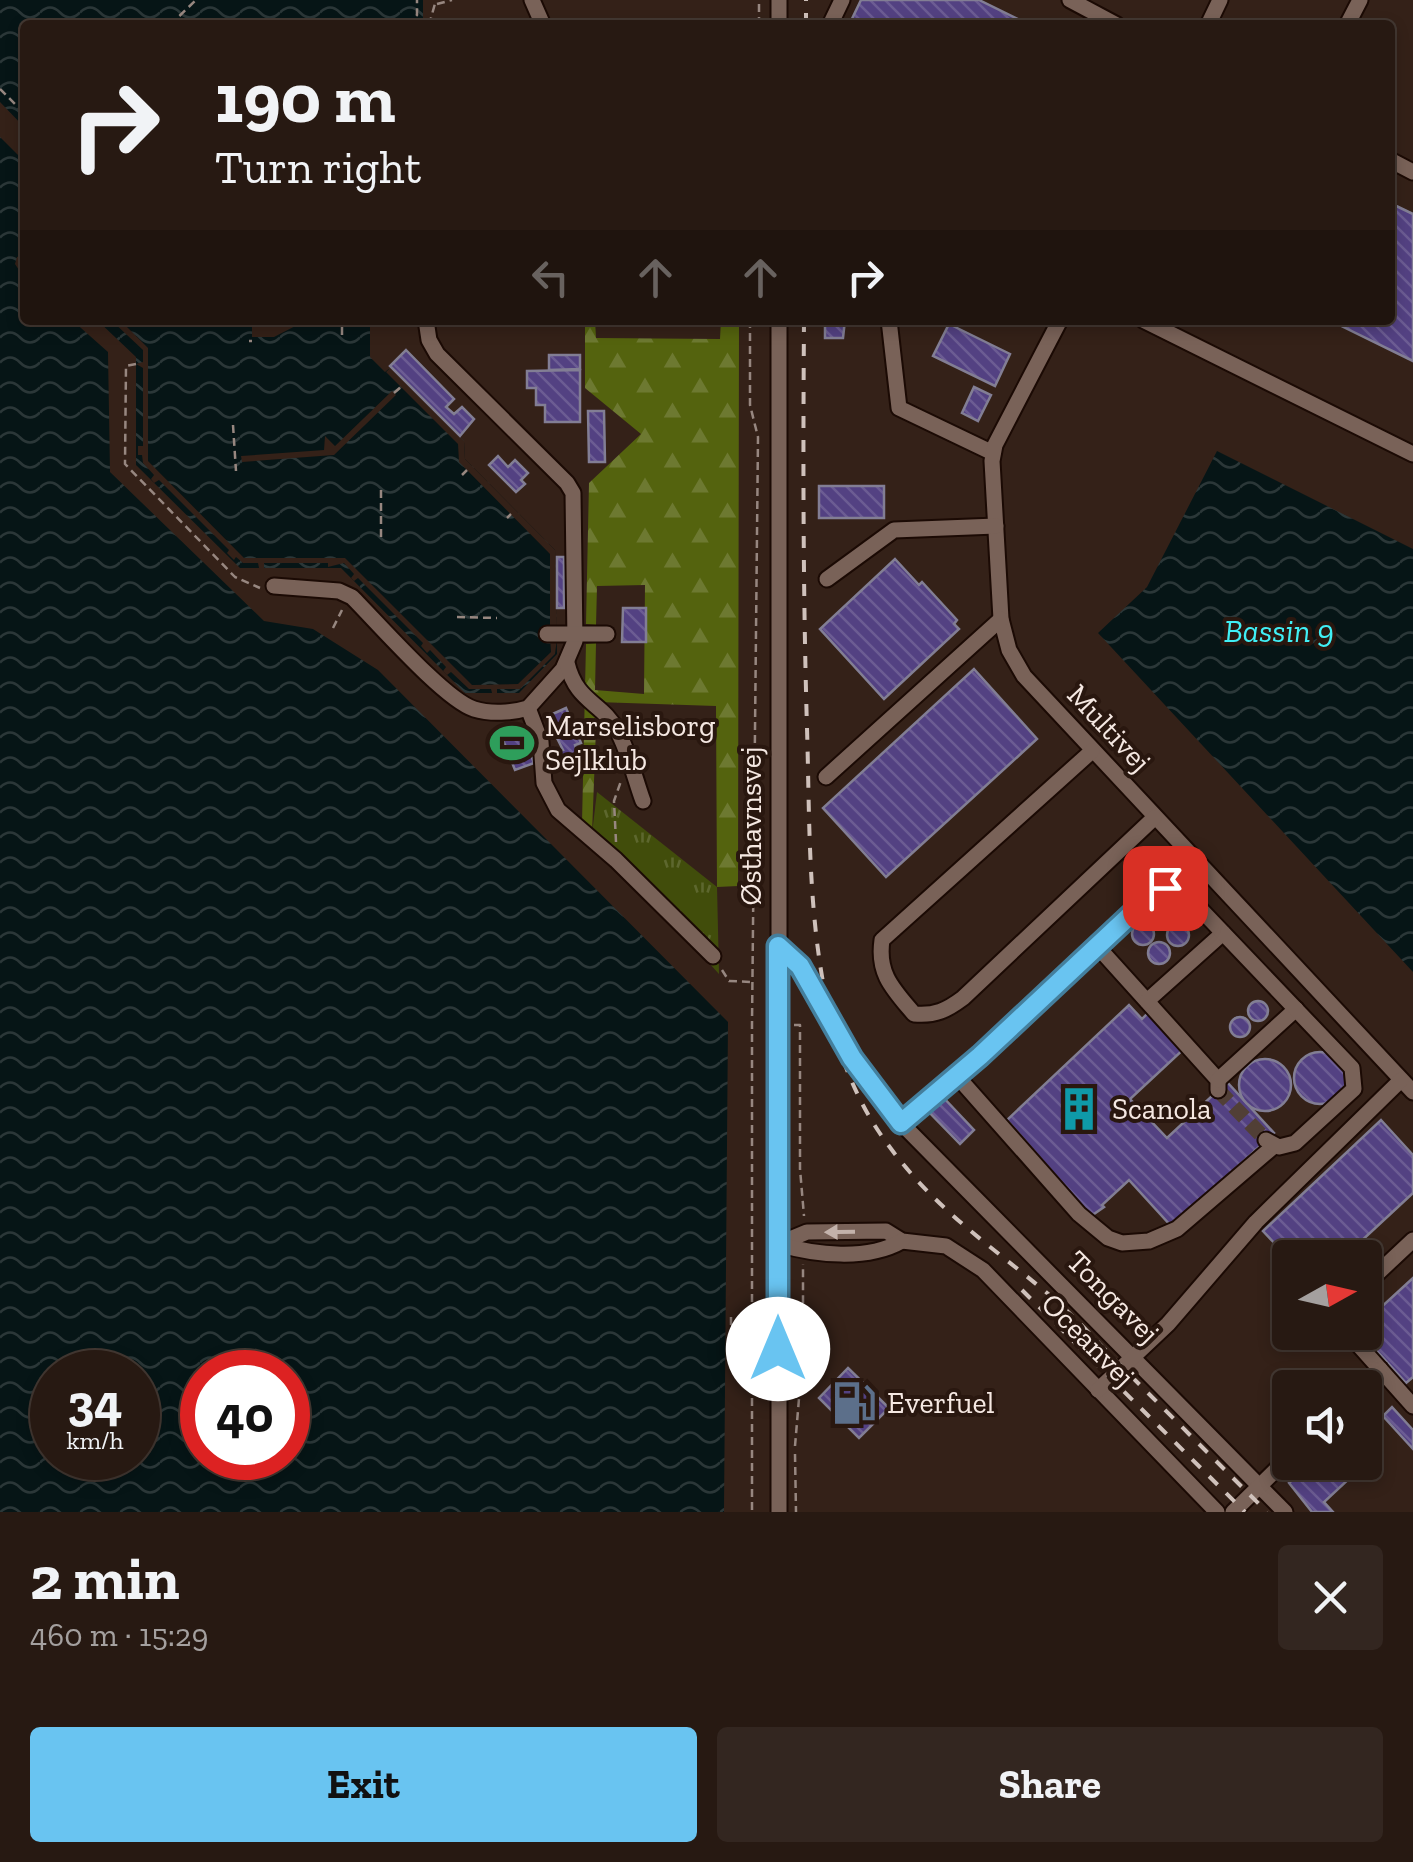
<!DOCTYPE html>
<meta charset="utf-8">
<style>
body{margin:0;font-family:"Zilla Slab",serif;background:#332620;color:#f1f3f6;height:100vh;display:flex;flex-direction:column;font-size:38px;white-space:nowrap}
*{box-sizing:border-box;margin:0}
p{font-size:32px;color:#a4a09f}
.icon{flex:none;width:55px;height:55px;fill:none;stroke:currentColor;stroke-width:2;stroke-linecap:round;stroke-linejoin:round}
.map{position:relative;height:1512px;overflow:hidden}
.side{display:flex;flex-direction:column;background:#271912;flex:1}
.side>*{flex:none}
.guide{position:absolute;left:20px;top:20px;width:1375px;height:305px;border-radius:10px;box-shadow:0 5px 15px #0003,0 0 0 2px #433832;background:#271912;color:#f1f3f6;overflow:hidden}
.needle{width:65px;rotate:82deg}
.buttons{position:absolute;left:1272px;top:1240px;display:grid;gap:20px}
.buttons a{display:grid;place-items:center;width:110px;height:110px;border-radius:10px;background:#271912;box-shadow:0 5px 15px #0003,0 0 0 2px #433832;font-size:50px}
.speed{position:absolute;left:30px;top:1350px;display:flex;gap:20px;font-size:50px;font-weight:700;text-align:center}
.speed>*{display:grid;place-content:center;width:130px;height:130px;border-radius:50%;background:#271912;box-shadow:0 5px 15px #0003,0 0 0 2px #433832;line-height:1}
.speed small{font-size:25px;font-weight:400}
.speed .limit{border:15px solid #d22;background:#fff;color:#111}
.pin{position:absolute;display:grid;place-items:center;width:85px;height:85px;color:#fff;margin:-42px;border-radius:20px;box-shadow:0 5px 15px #0006}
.me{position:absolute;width:110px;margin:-55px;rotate:0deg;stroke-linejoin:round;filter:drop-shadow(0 0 8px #0008)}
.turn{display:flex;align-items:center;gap:35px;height:210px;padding:0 30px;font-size:45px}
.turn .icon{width:130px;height:130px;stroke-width:2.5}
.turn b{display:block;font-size:70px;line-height:85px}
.lanes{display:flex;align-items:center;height:95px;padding:0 30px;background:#0003;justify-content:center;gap:50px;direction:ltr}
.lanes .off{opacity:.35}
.round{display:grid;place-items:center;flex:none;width:105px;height:105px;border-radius:10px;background:#332620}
.headline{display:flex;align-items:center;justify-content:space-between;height:170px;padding:0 30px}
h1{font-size:60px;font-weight:700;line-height:75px}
.cta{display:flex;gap:20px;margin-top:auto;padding:20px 30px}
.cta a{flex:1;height:115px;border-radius:10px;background:#69c4f1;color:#111;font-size:40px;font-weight:700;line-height:115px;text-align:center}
.cta a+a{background:#332620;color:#f1f3f6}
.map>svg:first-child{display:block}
.grass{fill:url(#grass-tufts)}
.forest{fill:url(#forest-firs)}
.water{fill:url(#water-waves);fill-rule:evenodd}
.pier{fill:#342118}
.building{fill:url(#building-back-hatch);stroke:#827e94;stroke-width:2.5}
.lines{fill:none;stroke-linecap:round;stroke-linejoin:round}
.minor-tunnel{stroke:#513f36;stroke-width:15;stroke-dasharray:15 8;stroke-linecap:butt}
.minor-casing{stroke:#1b0a04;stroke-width:19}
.path{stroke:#978780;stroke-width:2.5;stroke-dasharray:8 5;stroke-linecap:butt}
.minor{stroke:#796258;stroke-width:15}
.rail{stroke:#cfc1bb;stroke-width:4;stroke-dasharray:12 12;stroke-linecap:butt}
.oneway{fill:#c3b2ab}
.route-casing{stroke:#447f9d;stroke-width:25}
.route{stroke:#69c4f1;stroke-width:18}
.labels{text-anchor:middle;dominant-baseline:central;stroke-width:8;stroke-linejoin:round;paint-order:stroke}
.poi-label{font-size:30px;fill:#f5e8e2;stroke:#29170f;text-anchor:start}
.street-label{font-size:30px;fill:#f5e8e2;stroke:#29170f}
.water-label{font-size:32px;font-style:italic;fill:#40eff5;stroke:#29170f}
</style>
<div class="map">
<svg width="1413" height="1512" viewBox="0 0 1413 1512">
<defs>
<pattern id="grass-tufts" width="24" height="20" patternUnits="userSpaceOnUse" patternTransform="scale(2.5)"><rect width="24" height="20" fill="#414d0b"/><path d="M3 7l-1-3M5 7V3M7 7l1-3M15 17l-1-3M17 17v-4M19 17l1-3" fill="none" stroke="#5d672e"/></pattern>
<pattern id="forest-firs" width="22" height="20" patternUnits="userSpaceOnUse" patternTransform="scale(2.5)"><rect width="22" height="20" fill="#54630e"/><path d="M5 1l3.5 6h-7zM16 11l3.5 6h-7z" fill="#6d7931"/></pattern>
<pattern id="water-waves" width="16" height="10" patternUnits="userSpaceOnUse" patternTransform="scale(2.5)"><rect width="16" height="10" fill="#061516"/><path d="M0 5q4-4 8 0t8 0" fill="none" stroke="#2b3738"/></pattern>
<pattern id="building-back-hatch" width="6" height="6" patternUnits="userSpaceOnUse" patternTransform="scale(2.5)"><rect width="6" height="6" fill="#534182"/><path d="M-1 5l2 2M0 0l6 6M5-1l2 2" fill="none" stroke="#6c5c93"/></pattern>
</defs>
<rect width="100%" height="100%" fill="#342118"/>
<path class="grass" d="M597,792L717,887L719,974L592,834Z"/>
<path class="forest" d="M585,320H595L596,338L720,339L721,320H739L738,886L717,887L716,706L597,702L592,834L582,823L586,644L596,643L595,690L644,694L645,585L597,586L596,625L586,624L589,483L641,434L585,388Z"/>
<g class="water">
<path d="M0,0H423V18L416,25H25V128L0,102Z"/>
<path d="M0,137L25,162V254L17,257L15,264L25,279V320H72L108,352L110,472L264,621L313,629L378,670L728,1022L724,1512H0ZM52,1372H138V1458H52ZM288,1372V1458H202V1372Z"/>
<path d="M97,320H252V337H274L307,320H370V357L385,372L391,367L464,441L465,459L555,550L557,654L519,693H465L341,568H240L136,465V357Z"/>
<path d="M1217,451L1413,549V972L1098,633L1147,587Z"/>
</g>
<g class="pier">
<path d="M111,320H120L148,348V461L244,558H345L472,685L518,684L551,652L550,638L557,639L555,654L520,689H497V693H492L491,689H469L451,672L447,675L443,671L446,667L430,650L427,653L421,646L423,643L358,578L354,581L351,578L354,574L344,563L328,567V563H264V568H259L258,563H243L236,557L234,560L227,553L229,550L159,480L154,483L151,479L154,475L143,463L142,455H138V446H143V368L136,364L143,362V350Z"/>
<path d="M391,367L464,441L465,459L555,550L557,631H550V554L459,462L458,444L386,372Z"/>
<path d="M392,391L396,395L334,455L242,462L241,456L324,450L325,436L335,446Z"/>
</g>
<g class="building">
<path d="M861,0H979L1030,25H849Z"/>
<path d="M1390,203L1413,214V361L1329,320H1390Z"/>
<path d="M825,320H845L843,338H825Z"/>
<path d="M949,324L1010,354L995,386L933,356Z"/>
<path d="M406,350L454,399L446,407L454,414L462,407L474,419L460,436L390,366Z"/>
<path d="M549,355H580V369L549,370Z"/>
<path d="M580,370V422H545V405H536V388H527V371Z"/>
<path d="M974,387L991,395L978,421L962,413Z"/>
<path d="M588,411H604L605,462H589Z"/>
<path d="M498,456L508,467L515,460L528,473L521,480L525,484L516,492L489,465Z"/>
<rect x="819" y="486" width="65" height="32"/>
<rect x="557" y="557" width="7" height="51"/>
<path d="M895,559L919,585L922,582L957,620L954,624L959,629L884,699L820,629Z"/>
<path d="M623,608H646V642H622Z"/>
<path d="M974,669L1037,739L886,877L823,808Z"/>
<path d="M566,708L581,743L575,745L578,754L563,761L560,751L563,750L555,734L552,735L548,716Z"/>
<path d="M520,728L525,740L528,738L530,744L527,745L534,763L515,770L501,735Z"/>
<circle cx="1161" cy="917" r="11"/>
<circle cx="1143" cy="934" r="11"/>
<circle cx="1178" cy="935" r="11"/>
<circle cx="1159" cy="953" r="11"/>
<circle cx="1258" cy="1011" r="10"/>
<path d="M1129,1005L1142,1019L1151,1010L1186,1047L1130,1099L1167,1138L1227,1082L1274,1133L1172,1227L1129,1180L1102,1205L1104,1207L1091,1216L1007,1120Z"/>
<circle cx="1240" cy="1027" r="10"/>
<circle cx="1320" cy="1078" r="26"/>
<circle cx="1265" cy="1085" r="26"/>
<path d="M941,1095L974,1130L960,1144L926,1109Z"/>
<path d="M1381,1120L1413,1155V1193L1343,1258H1290V1260L1263,1231Z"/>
<path d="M1413,1278V1377L1406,1383L1360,1332H1365V1322Z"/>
<path d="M848,1368L889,1408L859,1438L819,1398Z"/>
<path d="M1392,1407L1413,1430V1449L1383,1416Z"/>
<path d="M1365,1434L1380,1450L1324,1502L1333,1512H1312L1289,1483L1298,1475L1295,1472L1306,1462H1365Z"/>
</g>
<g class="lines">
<path class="minor-tunnel" d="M1218,1090L1266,1140"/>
<g class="minor-casing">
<g id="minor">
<path d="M532,0L543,25"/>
<path d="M1070,0L1117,25"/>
<path d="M779,25V0"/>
<path d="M830,25L842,0"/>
<path d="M1208,25L1220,0"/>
<path d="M1347,25L1360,0"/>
<path d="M1390,160L1413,172"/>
<path d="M889,320L899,408L993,453"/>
<path d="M1060,320L995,445L992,461L1001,619L1009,650L1024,676L1413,1092"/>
<path d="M1143,320L1413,454"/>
<path d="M827,579L894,530L996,526"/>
<path d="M274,586L339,591L352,597C377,622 445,700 474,709C490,714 512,713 528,708L563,669L575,641L573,493L567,483L437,354L429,340L426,320"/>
<path d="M547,634H607"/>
<path d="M567,663C577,704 602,701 618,732C629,753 635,779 643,801"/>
<path d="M528,708L541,742L544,783L558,810L616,860L713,956"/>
<path d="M1092,751L882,940C877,974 893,989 914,1014C935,1016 947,1010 963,998L1154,818"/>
<path d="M826,777L1001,619"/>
<path d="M778,946L800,966L852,1058L901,1123L1285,1512"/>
<path d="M1097,946L1218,1080V1090"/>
<path d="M1147,1001L1223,933"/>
<path d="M956,1075L1079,1214L1108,1238L1122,1243L1149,1241L1177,1229L1274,1146"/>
<path d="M1218,1080L1296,1009"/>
<path d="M901,1123L980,1056L1155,891L1165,888L1185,893L1352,1068L1354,1089L1295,1143L1279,1147L1266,1140"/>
<path d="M778,1244L807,1232L886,1231L902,1241L946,1246L983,1270L1217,1512"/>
<path d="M778,1244C815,1255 867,1261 902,1241"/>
<path d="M1365,1285L1413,1240"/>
<path d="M1347,1332L1413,1406"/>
<path d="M1361,1388L1380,1369"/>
<path d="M1098,1390L1168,1324L1256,1222L1401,1080"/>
<path d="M779,1512V320"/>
<path d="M1233,1512L1290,1456"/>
</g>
</g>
<g class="path">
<path d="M437,4L452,0"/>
<path d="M170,25L196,0"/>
<path d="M407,25L417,15V0"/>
<path d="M429,25L436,0"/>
<path d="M759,25V0"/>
<path d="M0,89L25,114"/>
<path d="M750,320V405L758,437L752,1024V1512"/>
<path d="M342,327V336"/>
<path d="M249,341H252"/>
<path d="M136,364L126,366L125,464L235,577L260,588"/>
<path d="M394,393L401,387"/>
<path d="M233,425L236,471"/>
<path d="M462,475L467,470"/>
<path d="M507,518L511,514"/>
<path d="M381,537V488"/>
<path d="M457,617L497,618"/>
<path d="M333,628L342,610"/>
<path d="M616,842L614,801L621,781"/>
<path d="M722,970L729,981L752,982"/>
<path d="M794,1025H800V1169L804,1216"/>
<path d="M731,1317V1333"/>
<path d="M731,1326H750"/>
<path d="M795,1446L803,1351V1264"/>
<path d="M795,1454L796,1512"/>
</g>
<use href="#minor" class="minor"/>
<g class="rail">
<path d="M806,25V0"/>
<path d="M804,320C803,456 803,592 807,728C811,858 804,1020 879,1132C930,1207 987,1242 1053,1298C1079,1321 1103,1348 1128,1373C1174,1419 1221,1466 1267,1512"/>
<path d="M1022,1290L1245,1512"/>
</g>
</g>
<defs><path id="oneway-solid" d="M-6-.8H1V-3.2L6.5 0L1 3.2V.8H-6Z" transform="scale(2.5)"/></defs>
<use class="oneway" href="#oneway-solid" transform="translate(840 1232) rotate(179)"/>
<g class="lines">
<g class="route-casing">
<path id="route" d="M778,1349V946L800,966L852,1058L901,1123L980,1056L1155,892L1165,888"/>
</g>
<use href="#route" class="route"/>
</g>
<defs>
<g id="stadium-bare" transform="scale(3.45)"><path d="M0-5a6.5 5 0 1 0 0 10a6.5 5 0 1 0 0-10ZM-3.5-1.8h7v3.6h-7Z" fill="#2e9e5b" stroke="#29170f" stroke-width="2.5" paint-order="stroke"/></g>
<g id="building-bare" transform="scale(3.45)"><path d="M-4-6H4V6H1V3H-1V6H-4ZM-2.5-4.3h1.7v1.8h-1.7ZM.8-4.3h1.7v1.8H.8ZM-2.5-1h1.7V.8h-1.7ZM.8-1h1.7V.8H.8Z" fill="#0f9aa8" stroke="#29170f" stroke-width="2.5" paint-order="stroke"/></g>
<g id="fuel-bare" transform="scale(3.45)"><path d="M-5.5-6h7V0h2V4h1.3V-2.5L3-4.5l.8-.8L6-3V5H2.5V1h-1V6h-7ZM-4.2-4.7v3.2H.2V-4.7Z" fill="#5c6f8a" stroke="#29170f" stroke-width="2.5" paint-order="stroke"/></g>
</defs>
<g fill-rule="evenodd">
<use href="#stadium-bare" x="512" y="743"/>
<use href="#building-bare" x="1079" y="1109"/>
<use href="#fuel-bare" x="854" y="1403"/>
</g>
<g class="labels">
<g class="poi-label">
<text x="545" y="726">Marselisborg<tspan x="545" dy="34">Sejlklub</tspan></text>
<text x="1112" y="1109">Scanola</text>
<text x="887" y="1403">Everfuel</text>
</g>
<g class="street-label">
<text transform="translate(1109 728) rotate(47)">Multivej</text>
<text transform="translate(751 826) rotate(-90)">Østhavnsvej</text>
<text transform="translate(1113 1297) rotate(45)">Tongavej</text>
<text transform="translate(1088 1340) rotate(45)">Oceanvej</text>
</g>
<g class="water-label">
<text x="1279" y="631">Bassin 9</text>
</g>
</g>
</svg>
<div class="buttons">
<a><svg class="needle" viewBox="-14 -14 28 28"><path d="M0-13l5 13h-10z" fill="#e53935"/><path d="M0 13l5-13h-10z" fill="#a4a09f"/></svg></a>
<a><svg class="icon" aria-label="sound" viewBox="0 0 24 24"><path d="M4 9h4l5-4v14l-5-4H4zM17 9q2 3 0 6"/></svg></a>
</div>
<div class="speed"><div>34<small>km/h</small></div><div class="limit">40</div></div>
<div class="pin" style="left:1165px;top:888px;background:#d93025"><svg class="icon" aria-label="arrive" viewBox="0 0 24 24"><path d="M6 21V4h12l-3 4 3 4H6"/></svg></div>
<svg class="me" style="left:778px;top:1349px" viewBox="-20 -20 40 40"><circle r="19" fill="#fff"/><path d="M0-13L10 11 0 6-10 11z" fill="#69c4f1"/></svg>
<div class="guide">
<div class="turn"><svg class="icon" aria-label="right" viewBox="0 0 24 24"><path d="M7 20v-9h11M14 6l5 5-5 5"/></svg><div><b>190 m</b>Turn right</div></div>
<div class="lanes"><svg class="icon off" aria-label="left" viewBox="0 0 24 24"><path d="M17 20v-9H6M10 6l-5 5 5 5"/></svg><svg class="icon off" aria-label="ahead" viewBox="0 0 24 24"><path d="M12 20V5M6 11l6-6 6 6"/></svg><svg class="icon off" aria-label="ahead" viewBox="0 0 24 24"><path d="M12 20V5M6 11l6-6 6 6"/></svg><svg class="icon" aria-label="right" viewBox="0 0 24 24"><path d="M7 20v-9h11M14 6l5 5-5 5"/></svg></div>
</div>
</div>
<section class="side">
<div class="headline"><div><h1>2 min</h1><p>460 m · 15:29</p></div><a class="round"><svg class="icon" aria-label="close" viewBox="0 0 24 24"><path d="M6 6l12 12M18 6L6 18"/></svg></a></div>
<div class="cta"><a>Exit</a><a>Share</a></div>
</section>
